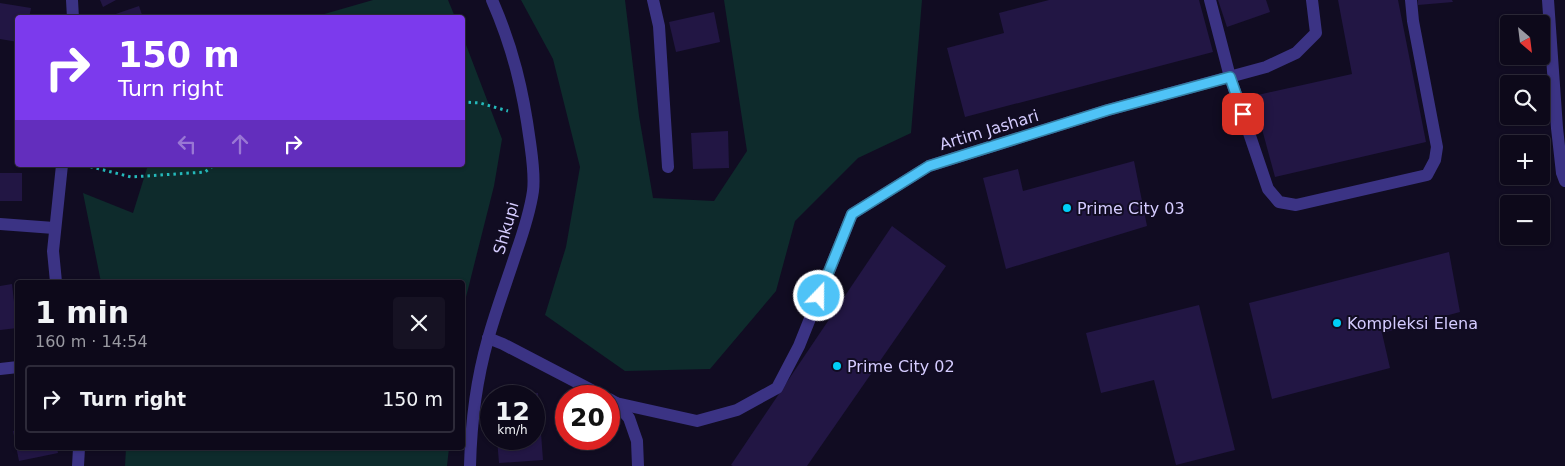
<!DOCTYPE html>
<meta charset="utf-8">
<style>
body{margin:0;font-family:"DejaVu Sans",sans-serif;background:#161223;color:#f1f3f6;height:100vh;display:flex;flex-direction:column;font-size:19px;white-space:nowrap}
*{box-sizing:border-box;margin:0}
p{font-size:16px;color:#9a9aa2}
.icon{flex:none;width:28px;height:28px;fill:none;stroke:currentColor;stroke-width:2;stroke-linecap:round;stroke-linejoin:round}
.map{position:relative;flex:1;overflow:hidden}
.panel{position:absolute;left:15px;top:280px;width:450px;height:170px;display:flex;flex-direction:column;background:#0d091a;border-radius:5px;box-shadow:0 1px 4px #0004,0 0 0 1px #2d2a39}
.panel>*{flex:none}
.banner{position:absolute;left:15px;top:15px;width:450px;height:152px;border-radius:5px;box-shadow:0 1px 4px #0004,0 0 0 1px #2d2a39;background:#7c3aed;color:#fff;overflow:hidden}
.needle{width:32px;rotate:152deg}
.buttons{position:absolute;left:1500px;top:15px;display:grid;gap:10px}
.buttons a{display:grid;place-items:center;width:50px;height:50px;border-radius:5px;background:#0d091a;box-shadow:0 1px 4px #0004,0 0 0 1px #2d2a39;font-size:25px}
.speed{position:absolute;left:480px;top:385px;display:flex;gap:10px;font-size:25px;font-weight:700;text-align:center}
.speed>*{display:grid;place-content:center;width:65px;height:65px;border-radius:50%;background:#0d091a;box-shadow:0 1px 4px #0004,0 0 0 1px #2d2a39;line-height:1}
.speed small{font-size:12px;font-weight:400}
.speed .limit{border:8px solid #d22;background:#fff;color:#111}
.pin{position:absolute;display:grid;place-items:center;width:42px;height:42px;color:#fff;margin:-21px;border-radius:10px;box-shadow:0 2px 8px #0006}
.me{position:absolute;width:55px;margin:-28px;rotate:22deg;stroke-linejoin:round;filter:drop-shadow(0 0 4px #0008)}
.turn{display:flex;align-items:center;gap:18px;height:105px;padding:0 20px;font-size:22px}
.turn .icon{width:65px;height:65px;stroke-width:2.5}
.turn b{display:block;font-size:35px;line-height:42px}
.lanes{display:flex;align-items:center;height:48px;padding:0 20px;background:#0003;justify-content:center;gap:25px;direction:ltr}
.lanes .off{opacity:.35}
.round{display:grid;place-items:center;flex:none;width:52px;height:52px;border-radius:5px;background:#161223}
.headline{display:flex;align-items:center;justify-content:space-between;height:85px;padding:0 20px}
h1{font-size:30px;font-weight:700;line-height:38px}
ul{padding:0;list-style:none}
li{display:flex;align-items:center;gap:15px;height:68px;margin:0 10px 8px;padding:0 10px;border:2px solid #2d2a39;border-radius:5px}
li div{flex:1}
li b{display:block;font-size:19px}
li em{font-style:normal}
.map>svg:first-child{display:block}
.green{fill:#0e2b2c}
.building{fill:#221644}
.lines{fill:none;stroke-linecap:round;stroke-linejoin:round}
.path{stroke:#25babb;stroke-width:3;stroke-dasharray:2.5 4;stroke-linecap:butt}
.minor{stroke:#3b3384;stroke-width:12}
.route-casing{stroke:#337fa1;stroke-width:12}
.route{stroke:#4fc3f7;stroke-width:9}
.poi-dot{fill:#00cff7;stroke:#110c22;stroke-width:2}
.labels{text-anchor:middle;dominant-baseline:central;stroke-width:4;stroke-linejoin:round;paint-order:stroke}
.street-label{font-size:16px;fill:#d5ccff;stroke:#110c22}
.poi-label{font-size:16px;fill:#d5ccff;stroke:#110c22;text-anchor:start}
</style>
<div class="map">
<svg width="1565" height="466" viewBox="0 0 1565 466">
<rect width="100%" height="100%" fill="#110c22"/>
<g class="green">
<path d="M373,0H448L455,17H314Z"/>
<path d="M521,0H625L639,116L653,198L714,201L747,151L724,0H922L911,133L858,158L795,221L776,291L710,369L625,371L545,315L566,247L580,167L553,59Z"/>
<path d="M463,37L502,139L494,186L466,297L463,331L462,282H101L83,193L133,213L148,165H462Z"/>
<path d="M126,448H449L447,466H125Z"/>
</g>
<g class="building">
<path d="M100,0H116L103,7Z"/>
<path d="M1049,0H1199L1213,52L965,117L947,48L1004,33L999,13Z"/>
<path d="M1218,0H1266L1270,12L1227,27Z"/>
<path d="M1338,0H1398L1426,142L1275,177L1253,96L1352,74Z"/>
<path d="M1418,0H1452L1453,2L1418,5Z"/>
<path d="M0,3L31,8L29,18H18V42L0,39Z"/>
<path d="M139,6L143,18H107V17Z"/>
<path d="M714,12L720,42L676,52L669,22Z"/>
<path d="M728,131L729,168L693,169L691,133Z"/>
<path d="M1134,161L1147,226L1006,269L983,178L1018,169L1023,191Z"/>
<rect x="0" y="173" width="22" height="28"/>
<path d="M892,226L946,266L807,466H733L731,465Z"/>
<path d="M1449,252L1460,312L1382,333L1390,368L1272,399L1249,303Z"/>
<path d="M12,284L17,328L0,330V286Z"/>
<path d="M1199,305L1235,450L1176,465L1154,380L1101,393L1086,333Z"/>
<path d="M538,393L543,460L499,463L497,439H534V396H515L514,395Z"/>
<path d="M18,430V448H57L58,453L19,461L13,431Z"/>
</g>
<g class="lines">
<g class="path">
<path d="M462,102L480,103L508,111"/>
<path d="M84,165L131,177L205,172L214,165"/>
</g>
<g class="minor">
<path d="M72,0L73,18"/>
<path d="M653,0L659,26L668,167"/>
<path d="M1210,0L1230,77L1268,189L1279,202L1296,205L1427,175L1435,160L1437,147L1413,21L1411,0"/>
<path d="M1548,0L1557,128L1562,173L1565,181"/>
<path d="M0,224L54,228"/>
<path d="M56,282L53,251L62,165"/>
<path d="M488,338L503,344L603,396"/>
<path d="M0,369L18,367"/>
<path d="M609,399L616,403L697,421L737,410L777,388L799,346L852,214L929,166L1108,110L1266,67L1296,53L1316,33L1312,0"/>
<path d="M616,403L629,418L637,441L638,466"/>
<path d="M78,466L79,448"/>
<path d="M470,466C471,423 476,381 488,339C496,310 507,281 516,253C523,233 530,212 533,191C535,175 532,157 530,142C523,90 513,48 492,0"/>
</g>
</g>
<g class="lines">
<g class="route-casing">
<path id="route" d="M819,296L852,214L929,166L1108,110L1230,77L1243,114"/>
</g>
<use href="#route" class="route"/>
</g>
<g class="poi-dot">
<circle cx="1067" cy="208" r="5"/>
<circle cx="1337" cy="323" r="5"/>
<circle cx="837" cy="366" r="5"/>
</g>
<g class="labels">
<g class="street-label">
<text transform="translate(989 130) rotate(-17)">Artim Jashari</text>
<text transform="translate(506 228) rotate(-74)">Shkupi</text>
</g>
<g class="poi-label">
<text x="1077" y="208">Prime City 03</text>
<text x="1347" y="323">Kompleksi Elena</text>
<text x="847" y="366">Prime City 02</text>
</g>
</g>
</svg>
<div class="buttons">
<a><svg class="needle" viewBox="-14 -14 28 28"><path d="M0-13l5 13h-10z" fill="#e53935"/><path d="M0 13l5-13h-10z" fill="#9a9aa2"/></svg></a>
<a><svg class="icon" aria-label="search" viewBox="0 0 24 24"><circle cx="10" cy="10" r="6"/><path d="M15 15l6 6"/></svg></a>
<a>+</a>
<a>−</a>
</div>
<div class="speed"><div>12<small>km/h</small></div><div class="limit">20</div></div>
<div class="pin" style="left:1243px;top:114px;background:#d93025"><svg class="icon" aria-label="arrive" viewBox="0 0 24 24"><path d="M6 21V4h12l-3 4 3 4H6"/></svg></div>
<svg class="me" style="left:819px;top:296px" viewBox="-20 -20 40 40"><circle r="17" fill="#4fc3f7" stroke="#fff" stroke-width="3"/><path d="M0-11L8 9 0 5-8 9z" fill="#fff"/></svg>
<div class="banner">
<div class="turn"><svg class="icon" aria-label="right" viewBox="0 0 24 24"><path d="M7 20v-9h11M14 6l5 5-5 5"/></svg><div><b>150 m</b>Turn right</div></div>
<div class="lanes"><svg class="icon off" aria-label="left" viewBox="0 0 24 24"><path d="M17 20v-9H6M10 6l-5 5 5 5"/></svg><svg class="icon off" aria-label="ahead" viewBox="0 0 24 24"><path d="M12 20V5M6 11l6-6 6 6"/></svg><svg class="icon" aria-label="right" viewBox="0 0 24 24"><path d="M7 20v-9h11M14 6l5 5-5 5"/></svg></div>
</div>
<section class="panel">
<div class="headline"><div><h1>1 min</h1><p>160 m · 14:54</p></div><a class="round"><svg class="icon" aria-label="close" viewBox="0 0 24 24"><path d="M6 6l12 12M18 6L6 18"/></svg></a></div>
<ul>
<li><svg class="icon" aria-label="right" viewBox="0 0 24 24"><path d="M7 20v-9h11M14 6l5 5-5 5"/></svg><div><b>Turn right</b></div><em>150 m</em></li>
</ul>
</section>
</div>
